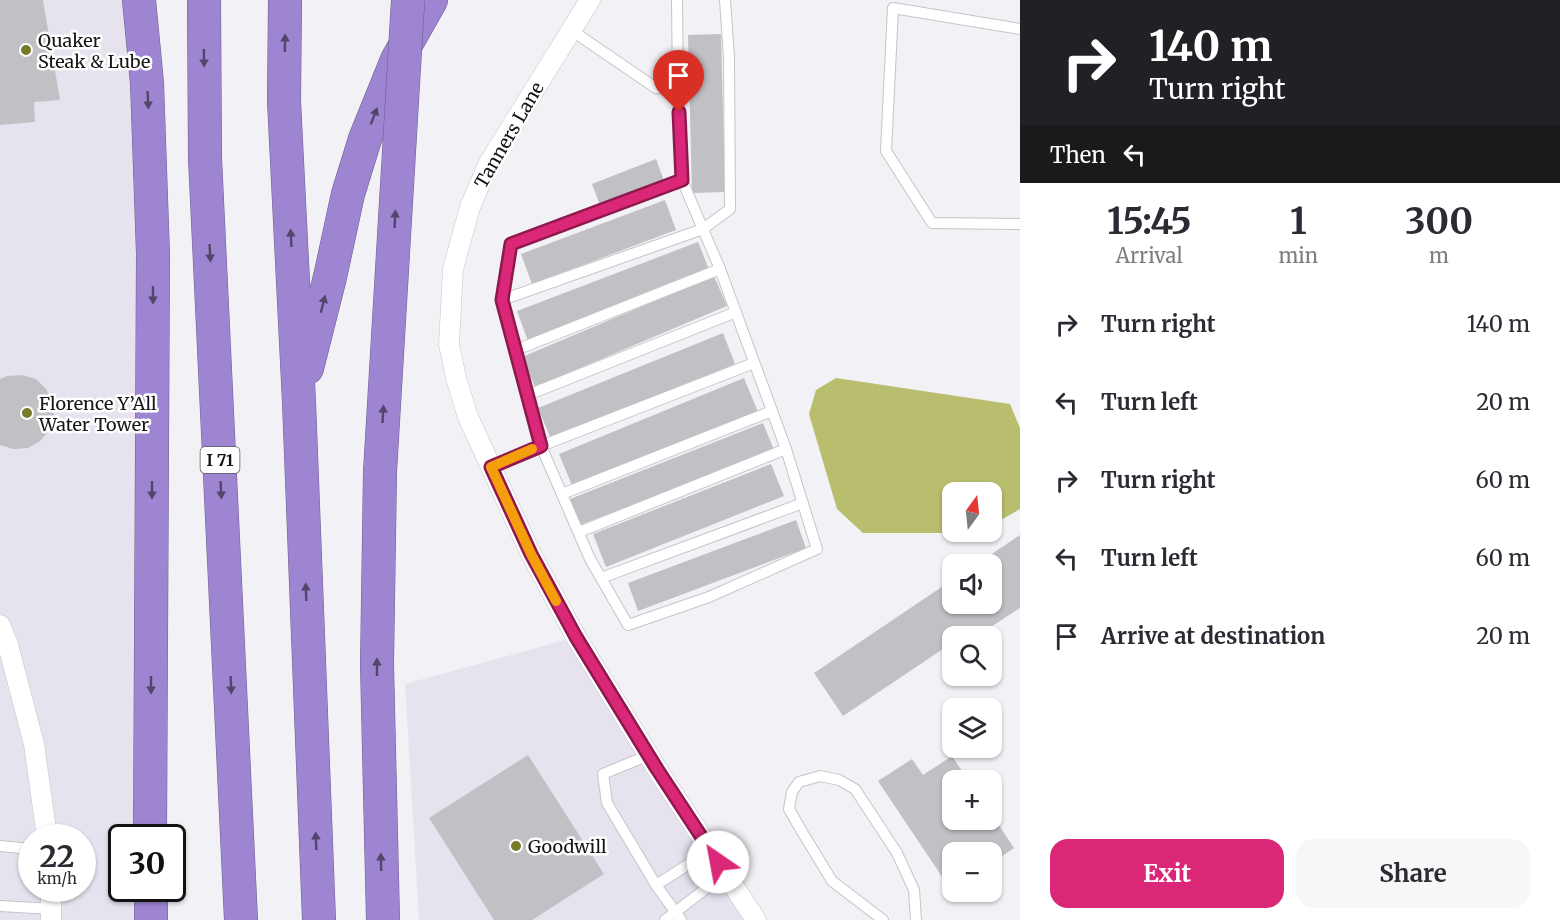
<!DOCTYPE html>
<meta charset="utf-8">
<style>
body{margin:0;font-family:Merriweather,serif;background:#f7f7f7;color:#2b2b33;height:100vh;display:flex;flex-direction:column;font-size:22px;white-space:nowrap}
*{box-sizing:border-box;margin:0}
p{font-size:20px;color:#7c7c81}
.icon{flex:none;width:33px;height:33px;fill:none;stroke:currentColor;stroke-width:2;stroke-linecap:round;stroke-linejoin:round}
.map{position:relative;flex:1;overflow:hidden}
.details{display:flex;flex-direction:column;background:#fff;width:540px}
.details>*{flex:none}
.banner{background:#202124;color:#fff;overflow:hidden}
.needle{width:39px;rotate:15deg}
.controls{position:absolute;left:942px;top:482px;display:grid;gap:12px}
.controls a{display:grid;place-items:center;width:60px;height:60px;border-radius:12px;background:#fff;box-shadow:0 2px 4px #0004;font-size:30px}
.speed{position:absolute;left:18px;top:824px;display:flex;gap:12px;font-size:30px;font-weight:700;text-align:center}
.speed>*{display:grid;place-content:center;width:78px;height:78px;border-radius:50%;background:#fff;box-shadow:0 2px 4px #0004;line-height:1}
.speed small{font-size:15px;font-weight:400}
.speed .limit{border:3px solid #111;border-radius:9px;background:#fff;color:#111}
.pin{position:absolute;display:grid;place-items:center;width:51px;height:51px;color:#fff;margin:-62px -26px;border-radius:50% 50% 50% 0;rotate:-45deg;box-shadow:0 0 6px #0007}
.pin .icon{rotate:45deg}
.me{position:absolute;width:66px;margin:-33px;rotate:327deg;stroke-linejoin:round;filter:drop-shadow(0 0 4px #0008)}
.turn{display:flex;align-items:center;gap:21px;height:126px;padding:0 30px;font-size:27px}
.turn .icon{width:78px;height:78px;stroke-width:2.5}
.turn b{display:block;font-size:42px;line-height:51px}
.then{display:flex;align-items:center;height:57px;padding:0 30px;background:#0003;gap:12px;font-size:22px}
.eta{display:flex;justify-content:space-evenly;align-items:center;height:102px;text-align:center}
.eta b{font-size:36px;font-weight:700;line-height:42px}
.primary-button{display:flex;gap:12px;margin-top:auto;padding:12px 30px}
.primary-button a{flex:1;height:69px;border-radius:18px;background:#db2777;color:#fff;font-size:24px;font-weight:700;line-height:69px;text-align:center}
.primary-button a+a{background:#f7f7f7;color:#2b2b33}
ul{padding:0;list-style:none}
li{display:flex;align-items:center;gap:18px;height:78px;padding:0 30px}
li div{flex:1}
li b{display:block;font-size:22px}
li em{font-style:normal}
main{display:flex;flex:1;min-height:0}
.map>svg:first-child{display:block}
.built{fill:#e6e3ef;fill-rule:evenodd}
.water{fill:#b8be6d}
.building{fill:#c1c0c5}
.lines{fill:none;stroke-linecap:round;stroke-linejoin:round}
.lane-casing{stroke:#c5c4c9;stroke-width:12}
.street-casing{stroke:#c5c4c9;stroke-width:21}
.highway-casing{stroke:#6d5e90;stroke-width:34}
.lane{stroke:#fff;stroke-width:10}
.street{stroke:#fff;stroke-width:20}
.highway{stroke:#9d85d1;stroke-width:33}
.highway-bridge-casing{stroke:#6d5e90;stroke-width:34;stroke-linecap:butt}
.highway-bridge{stroke:#9d85d1;stroke-width:33}
.oneway{fill:#52476a}
.route-casing{stroke:#8e194d;stroke-width:15}
.route{stroke:#db2777;stroke-width:10}
.slow{stroke:#f59e0b;stroke-width:10}
.poi-dot{fill:#777b25;stroke:#fff;stroke-width:2}
.labels{text-anchor:middle;dominant-baseline:central;stroke-width:5;stroke-linejoin:round;paint-order:stroke}
.shield{fill:#fff;stroke:#5b5b5c;stroke-width:1.5}
.shield-label{font-size:16px;font-weight:bold;fill:#151516}
.poi-label{font-size:18px;fill:#151516;stroke:#fff;text-anchor:start}
.street-label{font-size:18px;fill:#151516;stroke:#fff}
</style>
<main>
<div class="map">
<svg width="1020" height="920" viewBox="0 0 1020 920">
<rect width="100%" height="100%" fill="#f2f1f6"/>
<g class="built">
<path d="M0,0H139L150,837H122V888H151V920H0ZM32,837H82V888H32Z"/>
<path d="M576,637L756,920H419L405,684Z"/>
</g>
<path class="water" d="M836,378L1010,404L1020,428V509L992,525V492H952V531H980L976,533H863L837,509L809,414L816,390Z"/>
<g class="building">
<path d="M0,0H43L60,100L34,102L35,122L0,125Z"/>
<path d="M721,34L725,192L692,193L688,35Z"/>
<path d="M656,159L664,181L600,205L592,184Z"/>
<path d="M665,200L676,230L532,284L521,254Z"/>
<path d="M698,242L710,272L528,341L517,311Z"/>
<path d="M714,276L727,306L535,387L522,357Z"/>
<path d="M723,333L735,364L551,439L538,408Z"/>
<path d="M22,375L36,379L46,389L53,402L54,416L50,430L40,441L28,448L13,449L0,445V379L7,376Z"/>
<path d="M744,378L758,412L573,488L559,454Z"/>
<path d="M763,423L774,450L580,525L570,499Z"/>
<path d="M771,464L784,496L606,567L593,534Z"/>
<path d="M796,520L806,548L638,611L628,583Z"/>
<path d="M1020,535V608L977,636H952V653L951,654L946,647L843,716L814,673L952,580V603H992V564H977Z"/>
<path d="M528,755L604,874L532,920H494L429,818Z"/>
<path d="M952,756L968,780H952V819H992V815L1014,848L992,863V852H952L951,890L878,781L912,759L923,775Z"/>
</g>
<g class="lines">
<g class="lane-casing">
<g id="lane">
<path d="M1020,29L893,8L886,151L932,223L1020,224"/>
<path d="M571,30L656,88L678,89L677,0"/>
<path d="M678,89L682,180L720,269L786,449L817,549L709,597L628,625L590,559L541,446L754,363"/>
<path d="M502,300L703,229L730,209L729,57L725,0"/>
<path d="M516,350L720,269"/>
<path d="M528,395L736,312"/>
<path d="M491,467L541,446L502,300L511,244L682,180"/>
<path d="M562,494L772,411"/>
<path d="M579,532L786,449"/>
<path d="M601,578L803,503"/>
<path d="M649,755L603,774L607,803L656,885L711,850"/>
<path d="M0,846L32,849"/>
<path d="M656,885L681,920"/>
<path d="M0,906L52,909"/>
<path d="M665,920L725,874"/>
<path d="M883,920L832,881L801,830L789,809L792,792L799,782L820,776L839,780L855,789L897,853L914,890L916,920"/>
</g>
</g>
<g class="street-casing">
<g id="street">
<path d="M590,0L489,163L470,207L453,269L449,344L456,378L468,417L531,554L576,637L657,769L756,920"/>
<path d="M0,625L8,645L34,744L47,837"/>
<path d="M51,888V920"/>
</g>
</g>
<g class="highway-casing">
<g id="highway">
<path d="M139,0L147,83L153,254L150,837"/>
<path d="M204,0L205,158L241,920"/>
<path d="M285,0L284,101L299,402L319,920"/>
<path d="M307,368L330,277L348,194L365,139L397,60L431,0"/>
<path d="M380,472L377,664L383,920"/>
<path d="M151,888V920"/>
</g>
</g>
<use href="#lane" class="lane"/>
<use href="#street" class="street"/>
<use href="#highway" class="highway"/>
<g class="highway-bridge-casing">
<path id="highway-bridge" d="M380,472L408,0"/>
</g>
<use href="#highway-bridge" class="highway-bridge"/>
</g>
<defs><path id="oneway-solid" d="M-6-.8H1V-3.2L6.5 0L1 3.2V.8H-6Z" transform="scale(1.5)"/></defs>
<g class="oneway">
<use href="#oneway-solid" transform="translate(285 43) rotate(-89)"/>
<use href="#oneway-solid" transform="translate(204 58) rotate(89)"/>
<use href="#oneway-solid" transform="translate(148 100) rotate(87)"/>
<use href="#oneway-solid" transform="translate(374 116) rotate(-69)"/>
<use href="#oneway-solid" transform="translate(395 219) rotate(-87)"/>
<use href="#oneway-solid" transform="translate(291 238) rotate(-93)"/>
<use href="#oneway-solid" transform="translate(210 253) rotate(87)"/>
<use href="#oneway-solid" transform="translate(153 295) rotate(90)"/>
<use href="#oneway-solid" transform="translate(323 304) rotate(-76)"/>
<use href="#oneway-solid" transform="translate(383 414) rotate(-87)"/>
<use href="#oneway-solid" transform="translate(152 490) rotate(90)"/>
<use href="#oneway-solid" transform="translate(221 490) rotate(87)"/>
<use href="#oneway-solid" transform="translate(306 592) rotate(-92)"/>
<use href="#oneway-solid" transform="translate(377 667) rotate(-90)"/>
<use href="#oneway-solid" transform="translate(151 685) rotate(90)"/>
<use href="#oneway-solid" transform="translate(231 685) rotate(88)"/>
<use href="#oneway-solid" transform="translate(316 841) rotate(-92)"/>
<use href="#oneway-solid" transform="translate(381 862) rotate(-91)"/>
</g>
<g class="lines">
<g class="route-casing">
<path id="route" d="M679,112L682,180L511,244L502,300L541,446L491,467L531,554L576,637L657,769L718,862"/>
</g>
<use href="#route" class="route"/>
<path class="slow" d="M532,449L491,467L531,554L556,601"/>
</g>
<g class="poi-dot">
<circle cx="26" cy="50" r="6"/>
<circle cx="27" cy="413" r="6"/>
<circle cx="516" cy="846" r="6"/>
</g>
<g class="labels">
<rect class="shield" x="200.5" y="447" width="39" height="26" rx="4.5"/>
<g class="shield-label">
<text x="220" y="460">I 71</text>
</g>
<g class="poi-label">
<text x="38" y="40">Quaker<tspan x="38" dy="21">Steak &amp; Lube</tspan></text>
<text x="39" y="403">Florence Y’All<tspan x="39" dy="21">Water Tower</tspan></text>
<text x="528" y="846">Goodwill</text>
</g>
<g class="street-label">
<text transform="translate(509 135) rotate(-60)">Tanners Lane</text>
</g>
</g>
</svg>
<div class="controls">
<a><svg class="needle" viewBox="-14 -14 28 28"><path d="M0-13l5 13h-10z" fill="#e53935"/><path d="M0 13l5-13h-10z" fill="#7c7c81"/></svg></a>
<a><svg class="icon" aria-label="sound" viewBox="0 0 24 24"><path d="M4 9h4l5-4v14l-5-4H4zM17 9q2 3 0 6"/></svg></a>
<a><svg class="icon" aria-label="search" viewBox="0 0 24 24"><circle cx="10" cy="10" r="6"/><path d="M15 15l6 6"/></svg></a>
<a><svg class="icon" aria-label="layers" viewBox="0 0 24 24"><path d="M12 4l9 5-9 5-9-5zM3 14l9 5 9-5"/></svg></a>
<a>+</a>
<a>−</a>
</div>
<div class="speed"><div>22<small>km/h</small></div><div class="limit">30</div></div>
<div class="pin" style="left:679px;top:112px;background:#d93025"><svg class="icon" aria-label="arrive" viewBox="0 0 24 24"><path d="M6 21V4h12l-3 4 3 4H6"/></svg></div>
<svg class="me" style="left:718px;top:862px" viewBox="-20 -20 40 40"><circle r="19" fill="#fff"/><path d="M0-13L10 11 0 6-10 11z" fill="#db2777"/></svg>
</div>
<section class="details">
<div class="banner">
<div class="turn"><svg class="icon" aria-label="right" viewBox="0 0 24 24"><path d="M7 20v-9h11M14 6l5 5-5 5"/></svg><div><b>140 m</b>Turn right</div></div>
<div class="then">Then<svg class="icon" aria-label="left" viewBox="0 0 24 24"><path d="M17 20v-9H6M10 6l-5 5 5 5"/></svg></div>
</div>
<div class="eta">
<div><b>15:45</b><p>Arrival</p></div>
<div><b>1</b><p>min</p></div>
<div><b>300</b><p>m</p></div>
</div>
<ul>
<li><svg class="icon" aria-label="right" viewBox="0 0 24 24"><path d="M7 20v-9h11M14 6l5 5-5 5"/></svg><div><b>Turn right</b></div><em>140 m</em></li>
<li><svg class="icon" aria-label="left" viewBox="0 0 24 24"><path d="M17 20v-9H6M10 6l-5 5 5 5"/></svg><div><b>Turn left</b></div><em>20 m</em></li>
<li><svg class="icon" aria-label="right" viewBox="0 0 24 24"><path d="M7 20v-9h11M14 6l5 5-5 5"/></svg><div><b>Turn right</b></div><em>60 m</em></li>
<li><svg class="icon" aria-label="left" viewBox="0 0 24 24"><path d="M17 20v-9H6M10 6l-5 5 5 5"/></svg><div><b>Turn left</b></div><em>60 m</em></li>
<li><svg class="icon" aria-label="arrive" viewBox="0 0 24 24"><path d="M6 21V4h12l-3 4 3 4H6"/></svg><div><b>Arrive at destination</b></div><em>20 m</em></li>
</ul>
<div class="primary-button"><a>Exit</a><a>Share</a></div>
</section>
</main>
